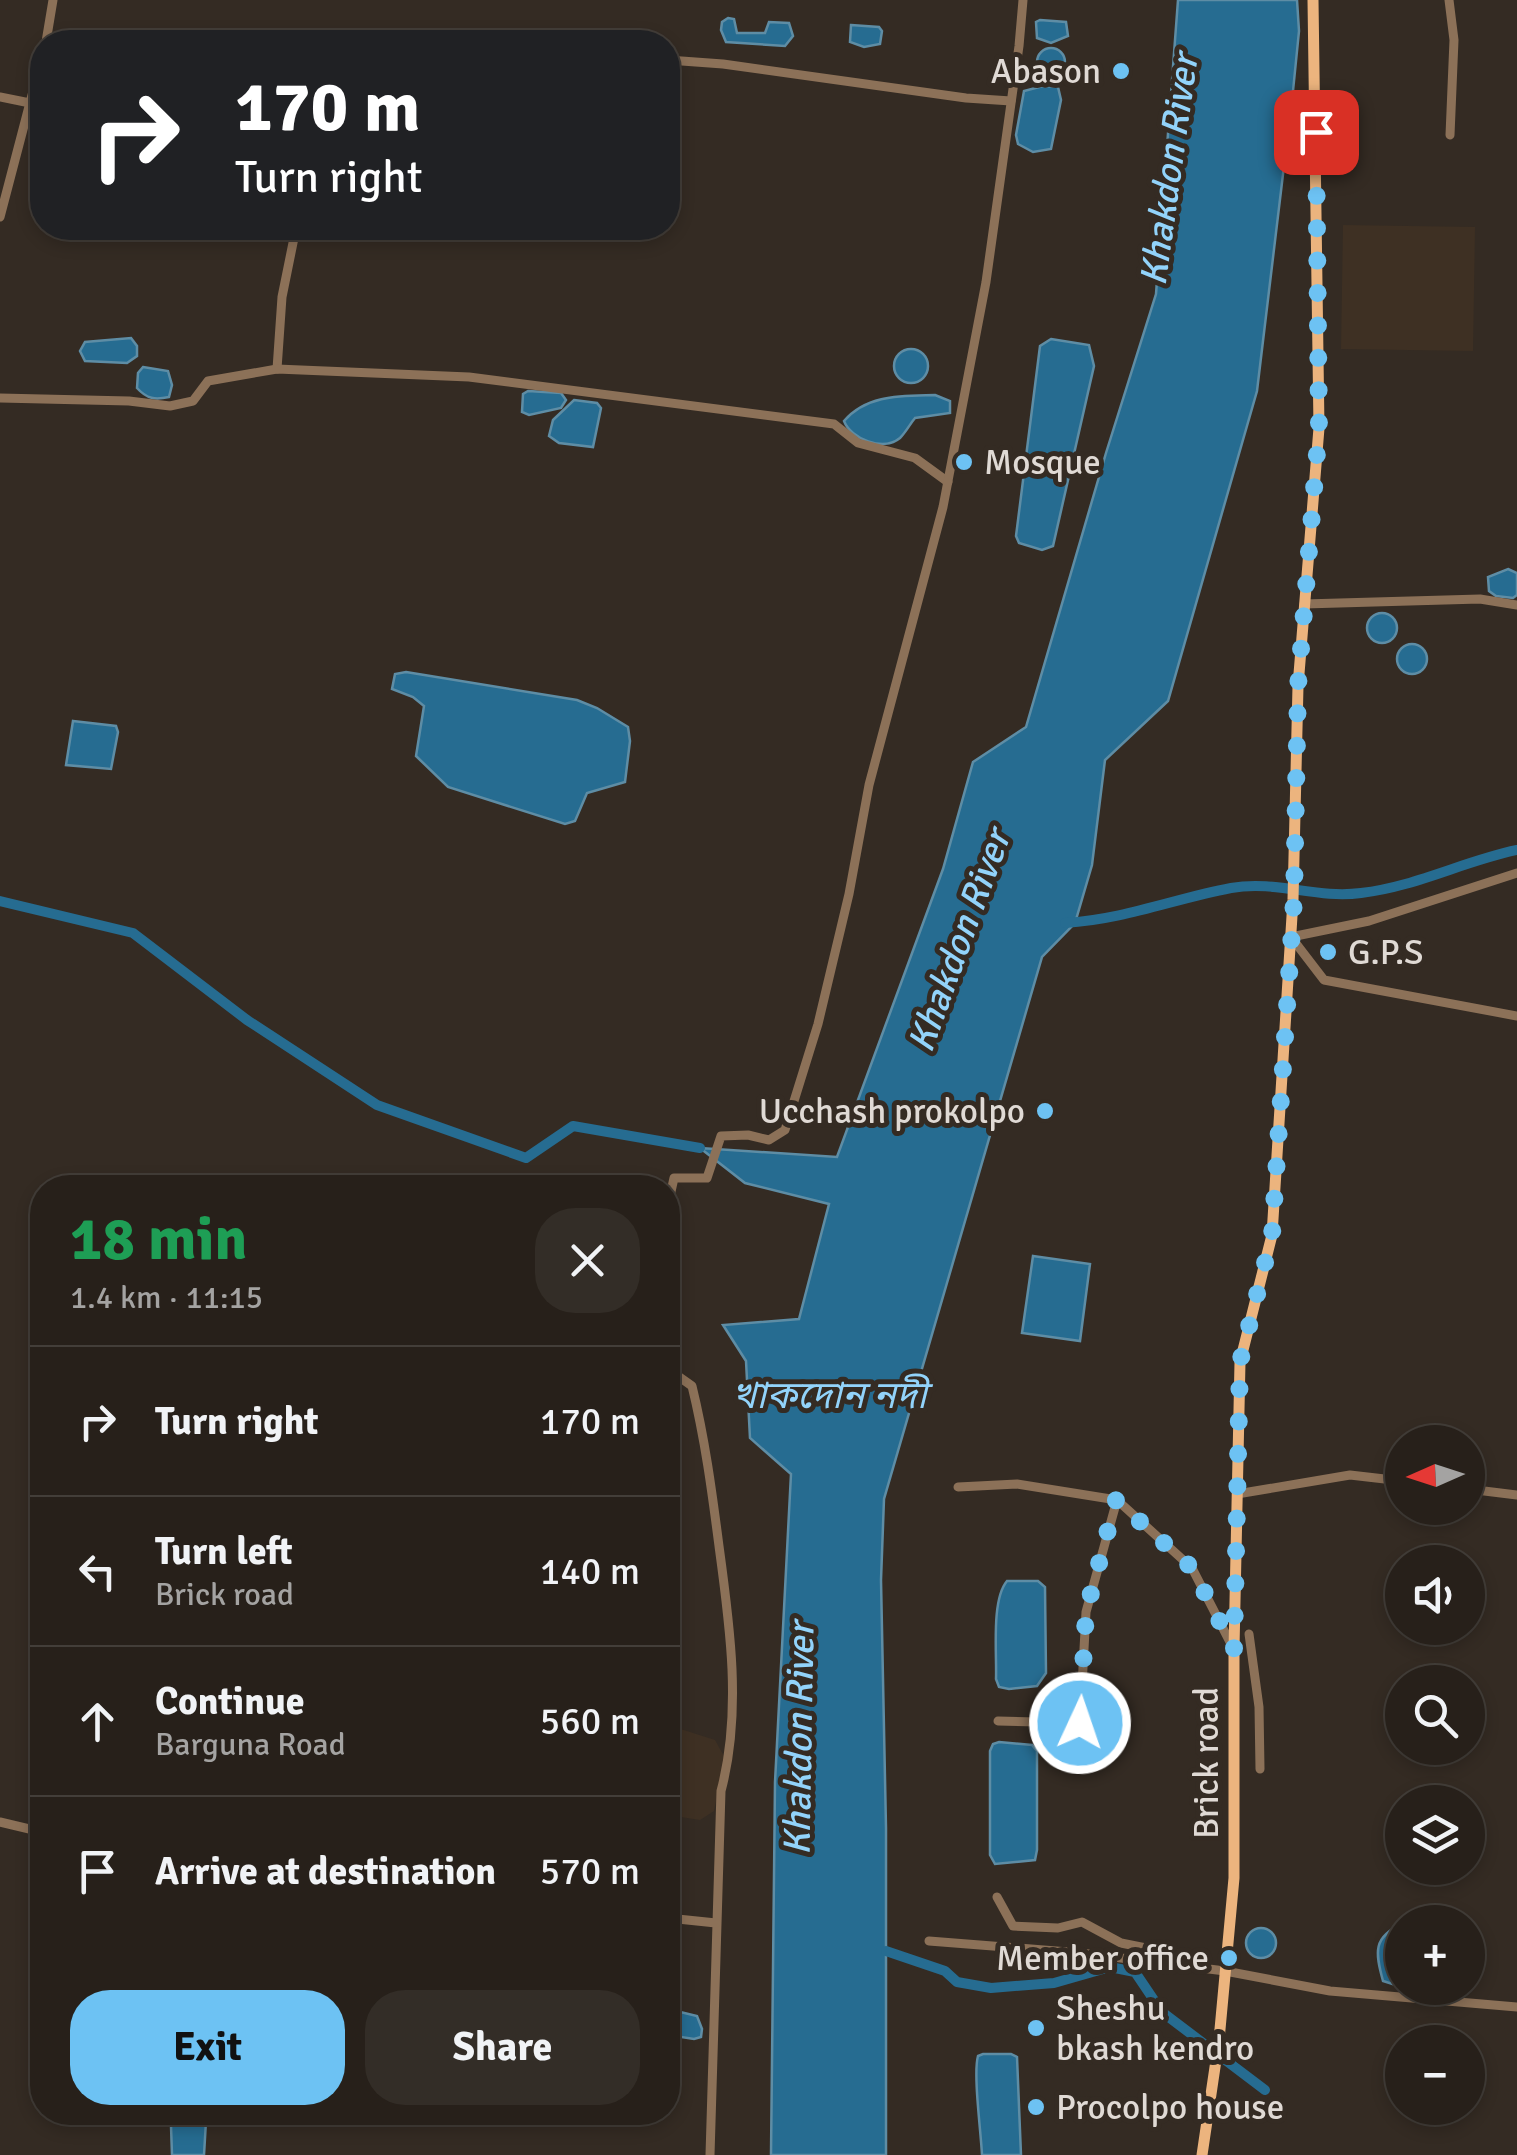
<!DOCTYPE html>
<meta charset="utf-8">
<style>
body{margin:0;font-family:Signika,"Noto Sans Bengali",sans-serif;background:#332d27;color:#f1f3f6;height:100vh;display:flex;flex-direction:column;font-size:38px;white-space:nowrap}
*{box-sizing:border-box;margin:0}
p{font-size:32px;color:#a4a3a2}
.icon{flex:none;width:55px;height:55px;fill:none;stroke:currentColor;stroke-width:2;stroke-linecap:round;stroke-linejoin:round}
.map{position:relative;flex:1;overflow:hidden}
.details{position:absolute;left:30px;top:1175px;width:650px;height:950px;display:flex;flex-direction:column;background:#27201a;border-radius:40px;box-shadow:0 5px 15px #0003,0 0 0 2px #433e39}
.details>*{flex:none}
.top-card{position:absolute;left:30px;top:30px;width:650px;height:210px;border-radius:40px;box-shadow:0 5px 15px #0003,0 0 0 2px #433e39;background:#202124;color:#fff;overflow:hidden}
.needle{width:65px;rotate:267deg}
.fabs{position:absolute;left:1385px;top:1425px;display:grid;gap:20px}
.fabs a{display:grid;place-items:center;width:100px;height:100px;border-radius:50%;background:#27201a;box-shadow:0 5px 15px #0003,0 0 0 2px #433e39;font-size:50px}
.pin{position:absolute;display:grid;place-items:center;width:85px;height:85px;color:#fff;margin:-42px;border-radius:20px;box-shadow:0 5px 15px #0006}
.me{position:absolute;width:110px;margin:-55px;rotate:3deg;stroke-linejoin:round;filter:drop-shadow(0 0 8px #0008)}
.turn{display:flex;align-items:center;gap:35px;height:210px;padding:0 40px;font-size:45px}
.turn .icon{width:130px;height:130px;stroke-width:2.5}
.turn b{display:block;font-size:70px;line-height:85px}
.round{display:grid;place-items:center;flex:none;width:105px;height:105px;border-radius:40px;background:#332d27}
.summary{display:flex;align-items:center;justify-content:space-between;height:170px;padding:0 40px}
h1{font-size:60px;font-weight:700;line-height:75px;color:#1e9e55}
.action{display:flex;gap:20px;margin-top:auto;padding:20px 40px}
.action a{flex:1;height:115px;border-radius:40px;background:#6dc2f3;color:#111;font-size:40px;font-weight:700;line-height:115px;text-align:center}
.action a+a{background:#332d27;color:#f1f3f6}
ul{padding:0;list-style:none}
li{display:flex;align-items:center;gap:30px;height:150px;padding:0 40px;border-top:2px solid #433e39}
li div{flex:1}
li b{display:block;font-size:38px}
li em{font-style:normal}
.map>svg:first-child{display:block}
.built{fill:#3e3023}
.water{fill:#266c91;stroke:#5e8da5;stroke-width:2.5}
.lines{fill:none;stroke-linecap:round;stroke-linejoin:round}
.canal{stroke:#266c91;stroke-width:10}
.minor{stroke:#8c7158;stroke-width:9}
.major{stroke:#ecb47e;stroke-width:11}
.route{stroke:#6dc2f3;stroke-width:18;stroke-dasharray:0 32.4}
.poi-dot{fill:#6dc2f3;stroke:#342b23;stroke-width:4}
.labels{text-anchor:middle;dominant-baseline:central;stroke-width:10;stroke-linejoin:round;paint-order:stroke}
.poi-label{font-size:35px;fill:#e0dad5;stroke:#342b23;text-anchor:start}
.street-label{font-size:35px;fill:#e0dad5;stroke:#342b23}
.water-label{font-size:38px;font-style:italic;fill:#92d3fa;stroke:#342b23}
</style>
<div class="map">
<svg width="1517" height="2155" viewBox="0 0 1517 2155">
<rect width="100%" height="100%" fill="#342b23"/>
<g class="built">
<path d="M1343,225L1475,227L1473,351L1341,349Z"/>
<path d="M668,1725L715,1740L725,1758L714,1811L700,1820L668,1815Z"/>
</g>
<g class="water">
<path d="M1178,0H1297L1299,31L1293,91L1257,391L1168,701L1105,760L1092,865L1075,923L1042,957L884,1499L881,1580L886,1828V2155H771L775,1782L791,1474L750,1438L746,1361L723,1325L799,1319L829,1204L745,1183L700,1148L837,1157L943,869L973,762L1026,727L1106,453L1156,294Z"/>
<path d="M728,18L734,19L737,33H765L769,22L789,23L793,36L785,46L726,42L721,30L722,22Z"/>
<path d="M1040,20L1066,22L1068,36L1051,43L1037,38L1036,22Z"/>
<path d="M851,25L879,27L882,31L880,44L864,47L850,42Z"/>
<circle cx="1051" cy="62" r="14"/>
<path d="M1043,86L1058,87L1061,100L1051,149L1033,152L1018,144L1016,135L1024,91Z"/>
<path d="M131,338L137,346V356L127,363L85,361L80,351L85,342Z"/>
<path d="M1051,339L1089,345L1094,366L1053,546L1042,550L1019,543L1016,536L1040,346Z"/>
<circle cx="911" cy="366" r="17"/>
<path d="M143,367L168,371L172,385L169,397C155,400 147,399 137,388L138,373Z"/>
<path d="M528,391L561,393L566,400L561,408L529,415L522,412L523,394Z"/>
<path d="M935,395L950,401V413L915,418C910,424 906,432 900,438C883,452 851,439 844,421C867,394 902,396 935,395Z"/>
<path d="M574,400L597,403L601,408L593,447L559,443L549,436L553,420Z"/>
<path d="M1508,569L1517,573V595L1513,598L1496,596L1489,591L1488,577Z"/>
<circle cx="1382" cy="628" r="15"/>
<circle cx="1412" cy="659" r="15"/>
<path d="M406,672L577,700L597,708L628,727L630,741L625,782L587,793L575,821L565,824L448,787L416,756L424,706L413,697L392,689L395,674Z"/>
<path d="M73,721L116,726L118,732L111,769L66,765Z"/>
<path d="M1033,1256L1090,1264L1080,1341L1022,1333Z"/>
<path d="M1007,1581H1038L1045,1587L1046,1673L1037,1686L1009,1689L999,1687L996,1679C997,1654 991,1600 1007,1581Z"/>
<path d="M999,1742L1032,1745L1037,1751V1850L1035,1860L995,1864L990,1855V1751L993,1744Z"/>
<path d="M1402,1924V1987L1383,1981C1375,1952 1373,1937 1402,1924Z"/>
<circle cx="1261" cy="1943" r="15"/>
<path d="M668,2009L697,2016L702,2029L701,2037L694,2039L668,2035Z"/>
<path d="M983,2054H1011L1017,2057L1021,2155H982C981,2132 973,2074 978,2056Z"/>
<path d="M188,2112L200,2114L206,2121L204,2155H172L171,2126L175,2114Z"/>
</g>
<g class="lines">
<g class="canal">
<path d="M0,901L133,933L247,1020L377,1105L526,1158L573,1126L700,1148"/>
<path d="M1065,923C1126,919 1173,899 1231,888C1277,880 1316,899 1361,893C1415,887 1464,861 1517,850"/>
<path d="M886,1951L945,1971L957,1982L991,1988L1054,1983L1110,1967L1135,1972L1162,2012L1265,2090"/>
</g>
<g class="minor">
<path d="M1449,0L1454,40L1450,135"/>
<path d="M46,42L53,0"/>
<path d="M668,60L723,64L966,98L1011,101"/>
<path d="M0,97L30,103"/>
<path d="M0,217L42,57"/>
<path d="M277,369L282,297L296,228"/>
<path d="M0,398L129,401L170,406L193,401L208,381L277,369L469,377L834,424L858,443L915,458L948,482"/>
<path d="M1304,604L1480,599L1517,605"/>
<path d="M1517,873L1369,921L1291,937L1324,980L1517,1016"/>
<path d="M668,1205L674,1178H707L721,1136L748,1135L769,1140L785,1130L818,1024L849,894L869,785L943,507L986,282L1019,46L1023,0"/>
<path d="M668,1369L692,1386C705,1439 712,1492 719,1546C730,1626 742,1713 721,1791L710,2155"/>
<path d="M958,1487L1017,1484L1117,1500L1192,1568L1232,1646"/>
<path d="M1468,1489L1517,1495"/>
<path d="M1237,1494L1350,1475L1402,1481"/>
<path d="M1249,1634L1259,1707L1260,1769"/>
<path d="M998,1721L1080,1723L1086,1612L1117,1500"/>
<path d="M0,1822L42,1832"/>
<path d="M997,1897L1013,1926L1058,1928L1082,1922L1121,1943L1191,1957L1207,1967"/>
<path d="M668,1918L716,1923"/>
<path d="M929,1941L1081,1953L1225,1971L1330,1991L1517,2007"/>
</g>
<path class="major" d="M1202,2155L1219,2040L1234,1878V1649L1240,1362L1272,1235L1293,900L1298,686L1319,428L1313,0"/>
</g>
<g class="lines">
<path class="route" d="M1080,1723L1086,1612L1116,1500L1192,1568L1234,1649L1240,1362L1272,1235L1294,900L1298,686L1319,428L1316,132"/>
</g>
<g class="poi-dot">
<circle cx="1121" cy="71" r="10"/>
<circle cx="964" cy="462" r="10"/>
<circle cx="1328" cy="952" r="10"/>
<circle cx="1045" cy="1111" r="10"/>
<circle cx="1229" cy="1958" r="10"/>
<circle cx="1036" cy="2028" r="10"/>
<circle cx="1036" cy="2107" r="10"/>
</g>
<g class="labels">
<g class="poi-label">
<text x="1101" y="71" text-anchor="end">Abason</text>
<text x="984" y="462">Mosque</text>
<text x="1348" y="952">G.P.S</text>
<text x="1025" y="1111" text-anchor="end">Ucchash prokolpo</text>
<text x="1209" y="1958" text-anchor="end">Member office</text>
<text x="1056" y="2008">Sheshu<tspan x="1056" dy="40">bkash kendro</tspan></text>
<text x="1056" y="2107">Procolpo house</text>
</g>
<g class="street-label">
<text transform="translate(1206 1763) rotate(-90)">Brick road</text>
</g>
<g class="water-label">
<text transform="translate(1169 170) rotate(-82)">Khakdon River</text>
<text transform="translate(959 941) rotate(-70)">Khakdon River</text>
<text x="829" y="1395">খাকদোন নদী</text>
<text transform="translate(799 1739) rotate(-89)">Khakdon River</text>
</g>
</g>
</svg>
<div class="fabs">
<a><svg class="needle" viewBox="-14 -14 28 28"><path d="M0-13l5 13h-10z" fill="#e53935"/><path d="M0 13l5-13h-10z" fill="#a4a3a2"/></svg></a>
<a><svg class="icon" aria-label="sound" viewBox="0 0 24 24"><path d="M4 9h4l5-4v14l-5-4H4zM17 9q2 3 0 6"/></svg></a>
<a><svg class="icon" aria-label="search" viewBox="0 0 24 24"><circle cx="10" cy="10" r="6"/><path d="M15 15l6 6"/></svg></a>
<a><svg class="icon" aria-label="layers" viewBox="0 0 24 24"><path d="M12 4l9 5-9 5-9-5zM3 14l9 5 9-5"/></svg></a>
<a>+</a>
<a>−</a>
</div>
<div class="pin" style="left:1316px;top:132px;background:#d93025"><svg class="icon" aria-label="arrive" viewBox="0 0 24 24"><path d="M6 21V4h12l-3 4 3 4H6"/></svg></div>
<svg class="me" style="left:1080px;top:1723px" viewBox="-20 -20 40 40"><circle r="17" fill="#6dc2f3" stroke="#fff" stroke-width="3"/><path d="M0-11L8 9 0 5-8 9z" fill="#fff"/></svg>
<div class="top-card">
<div class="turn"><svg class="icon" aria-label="right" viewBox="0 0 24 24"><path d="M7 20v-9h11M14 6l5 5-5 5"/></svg><div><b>170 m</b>Turn right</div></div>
</div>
<section class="details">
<div class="summary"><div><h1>18 min</h1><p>1.4 km · 11:15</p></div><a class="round"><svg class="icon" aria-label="close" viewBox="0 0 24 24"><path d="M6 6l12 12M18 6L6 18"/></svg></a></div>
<ul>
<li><svg class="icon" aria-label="right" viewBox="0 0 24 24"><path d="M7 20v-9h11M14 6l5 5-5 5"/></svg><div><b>Turn right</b></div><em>170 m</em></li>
<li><svg class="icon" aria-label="left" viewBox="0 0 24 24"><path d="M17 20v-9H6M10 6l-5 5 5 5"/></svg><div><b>Turn left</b><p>Brick road</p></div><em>140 m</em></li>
<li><svg class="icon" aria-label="ahead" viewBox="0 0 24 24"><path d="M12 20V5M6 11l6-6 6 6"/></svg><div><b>Continue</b><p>Barguna Road</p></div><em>560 m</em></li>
<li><svg class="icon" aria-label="arrive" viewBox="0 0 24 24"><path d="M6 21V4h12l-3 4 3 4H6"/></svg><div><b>Arrive at destination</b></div><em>570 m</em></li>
</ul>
<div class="action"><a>Exit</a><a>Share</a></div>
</section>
</div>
